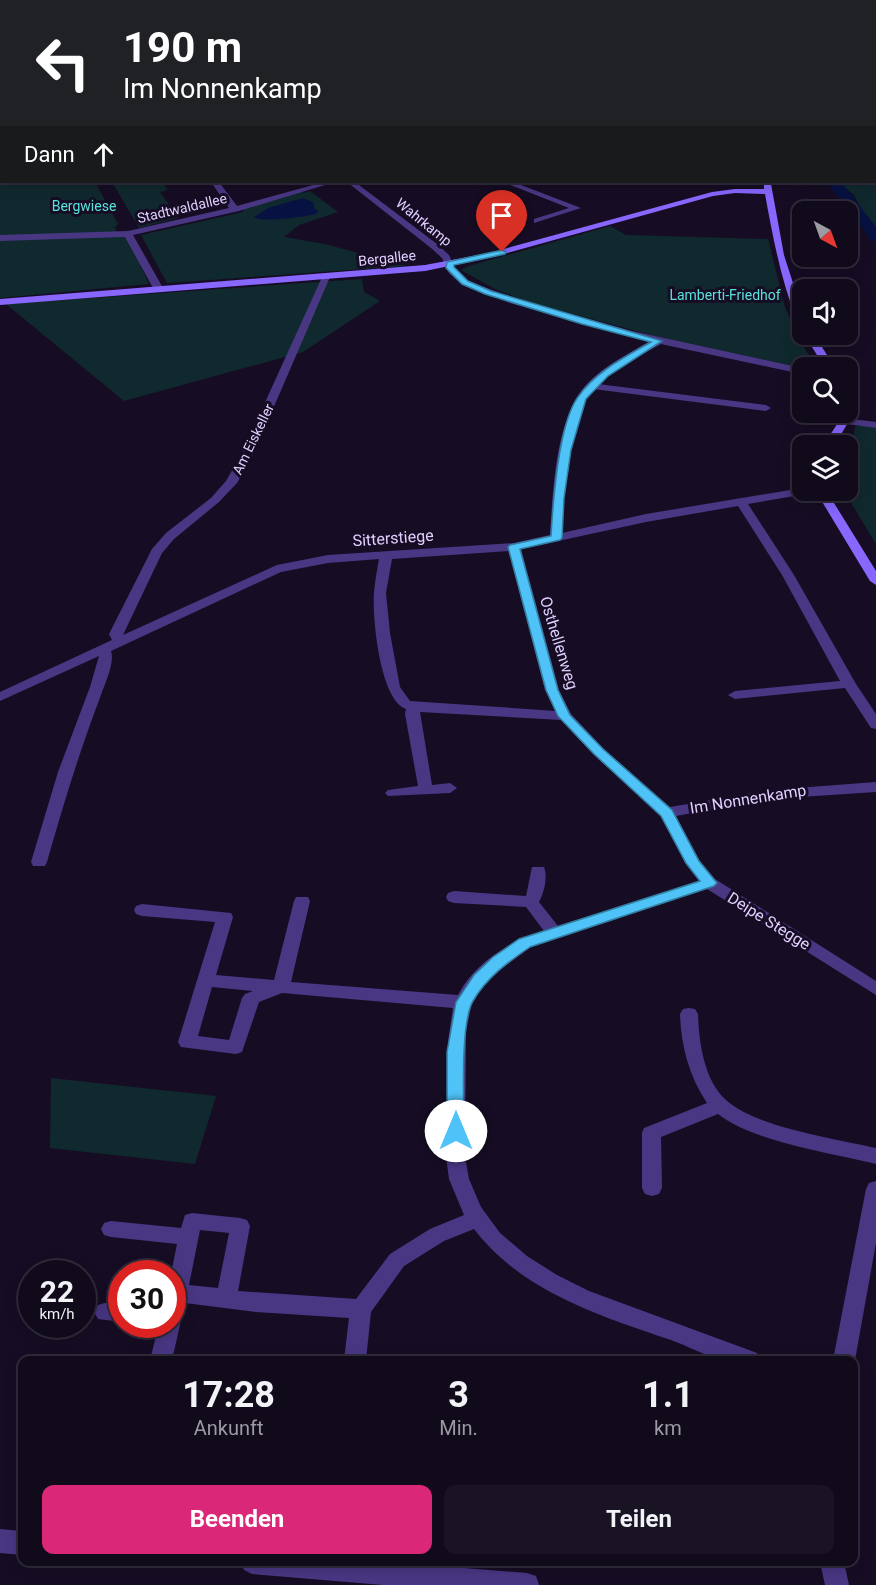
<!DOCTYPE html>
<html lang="de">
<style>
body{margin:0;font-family:Roboto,sans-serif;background:#191324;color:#f1f3f6;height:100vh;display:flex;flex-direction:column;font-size:22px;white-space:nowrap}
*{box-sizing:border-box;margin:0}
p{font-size:20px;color:#9c9aa3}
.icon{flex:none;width:33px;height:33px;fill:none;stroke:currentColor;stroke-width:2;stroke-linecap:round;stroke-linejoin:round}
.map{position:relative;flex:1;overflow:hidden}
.side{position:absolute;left:18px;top:1356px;width:840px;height:210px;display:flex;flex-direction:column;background:#100a1b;border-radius:12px;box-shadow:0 3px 15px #0003,0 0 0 2px #302b3a}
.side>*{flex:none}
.guide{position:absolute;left:0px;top:0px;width:876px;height:183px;box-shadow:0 3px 15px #0003,0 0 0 2px #302b3a;background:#202124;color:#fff;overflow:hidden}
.needle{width:39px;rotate:139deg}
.fabs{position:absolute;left:792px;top:201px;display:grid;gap:12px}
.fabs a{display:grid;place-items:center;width:66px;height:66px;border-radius:12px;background:#100a1b;box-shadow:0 3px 15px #0003,0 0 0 2px #302b3a;font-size:30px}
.speed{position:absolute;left:18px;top:1260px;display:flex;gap:12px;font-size:30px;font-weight:700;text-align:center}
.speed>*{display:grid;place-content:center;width:78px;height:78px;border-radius:50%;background:#100a1b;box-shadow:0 3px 15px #0003,0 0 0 2px #302b3a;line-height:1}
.speed small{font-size:15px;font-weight:400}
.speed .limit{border:9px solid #d22;background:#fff;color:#111}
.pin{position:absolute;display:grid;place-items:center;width:51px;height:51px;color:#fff;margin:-62px -26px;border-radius:50% 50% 50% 0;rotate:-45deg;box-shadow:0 0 6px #0007}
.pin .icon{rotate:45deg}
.me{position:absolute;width:66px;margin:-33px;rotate:0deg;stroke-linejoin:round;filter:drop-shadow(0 0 4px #0008)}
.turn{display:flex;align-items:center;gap:21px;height:126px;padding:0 24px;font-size:27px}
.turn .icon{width:78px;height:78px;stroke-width:2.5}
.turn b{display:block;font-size:42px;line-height:51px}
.then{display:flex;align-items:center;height:57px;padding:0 24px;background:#0003;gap:12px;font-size:22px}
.eta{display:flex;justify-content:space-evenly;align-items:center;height:102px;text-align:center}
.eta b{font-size:36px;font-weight:700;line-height:42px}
.primary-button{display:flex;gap:12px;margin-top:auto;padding:12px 24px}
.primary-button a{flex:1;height:69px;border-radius:12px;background:#db2777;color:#fff;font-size:24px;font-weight:700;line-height:69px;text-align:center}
.primary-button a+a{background:#191324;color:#f1f3f6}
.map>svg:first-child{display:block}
.green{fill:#10292e}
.water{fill:#081242}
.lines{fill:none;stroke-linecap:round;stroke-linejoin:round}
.stream{stroke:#081242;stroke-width:2}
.river{fill:#081242;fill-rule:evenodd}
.street{fill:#493784;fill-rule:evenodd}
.secondary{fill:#8867ff;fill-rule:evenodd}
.wall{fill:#372652}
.building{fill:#493865;stroke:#60507d;stroke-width:1.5}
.route{fill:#4fc3f7;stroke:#337fa1;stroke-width:1.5}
.labels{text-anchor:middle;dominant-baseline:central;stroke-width:6;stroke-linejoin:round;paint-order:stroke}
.far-park-label{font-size:14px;fill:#59e2db;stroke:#160d24}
.far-street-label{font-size:14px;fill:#dfd0ff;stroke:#160d24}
.street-label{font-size:16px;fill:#dfd0ff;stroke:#160d24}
</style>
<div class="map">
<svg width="876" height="1585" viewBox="0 0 876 1585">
<rect width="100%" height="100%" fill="#160d24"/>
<g class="green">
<path d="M876,72V227L860,207L854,195L838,182H874Z"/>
<path d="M0,73L2,182H95L118,224L115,227L117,234L0,236Z"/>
<path d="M112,182H162L168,190L160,192L178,218L139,228Z"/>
<path d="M302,191L303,193L310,191L338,212L299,225L284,237L325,244L406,266L167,283L141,235L243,212V209Z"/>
<path d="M610,226L626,235L768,239L784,304L796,333L815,366L798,367L662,338L529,302L495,289L461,270L469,266Z"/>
<path d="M127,236L149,284L0,298V239Z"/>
<path d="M362,279L364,292L380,301L303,352L124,401L6,304Z"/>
<path d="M858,425L876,428V544L844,491L848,490V450L853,442L855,426Z"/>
<path d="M51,1078L216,1096L195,1164L50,1148Z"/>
</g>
<path class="water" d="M303,198L313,202L314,208L318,211L316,214C304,217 262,223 254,217L268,208Z"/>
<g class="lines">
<path class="stream" d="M390,0L397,2"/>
<g class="river">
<path d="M644,0H654L643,2Z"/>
<path d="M826,182H841L876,227V242L871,240L845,204Z"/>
</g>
<g class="street">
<path d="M28,0H34L27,2Z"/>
<path d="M461,0H467L469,2H462Z"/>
<path d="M515,0H521L523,2H516Z"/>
<path d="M614,0H620L612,2Z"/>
<path d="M809,0H817L806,2Z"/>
<path d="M844,0H851L853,2H845Z"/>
<path d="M868,0H876V2H864Z"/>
<rect x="874" y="10" width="2" height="4"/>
<rect x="0" y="29" width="2" height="4"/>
<rect x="874" y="38" width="2" height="4"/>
<rect x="874" y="49" width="2" height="4"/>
<rect x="874" y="62" width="2" height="4"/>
<path d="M211,182H219L237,206L324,182H335L239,211L133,235L163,288L158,291L153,288L125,237L0,241V235L128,231L229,208Z"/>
<path d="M347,182H355L437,244L449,255L456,270L468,281L516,299L632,331L802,368V374L661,344L619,367L598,384L766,405L771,408L766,411L593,389C566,422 565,492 562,533L646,514L802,488V490H817L812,493L748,504L794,575L856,684L876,714V729L871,728L845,688L735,699L728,695L735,691L840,681L782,575L738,506L646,522L521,549L559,690L571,714L603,748L670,807L770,790L876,782V792L770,799L676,816L700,861L715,879L876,981V995L707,889L531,947L496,973L480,988L472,1002L466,1031L465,1157L469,1179L481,1207L500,1233L527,1256L557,1275L589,1291L757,1353L760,1360C748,1360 734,1363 723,1360C705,1356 688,1346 671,1340C600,1316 521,1291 474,1229L444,1241L404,1266L371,1312L366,1360H344L349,1318L256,1312L185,1303L172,1360H150L159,1324H172V1274H171L177,1244L111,1237L104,1235L101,1229L104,1223L111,1221L181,1228L185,1215L192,1213L240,1218L247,1220L250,1226L238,1291L356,1299L390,1254L430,1229L464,1215L449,1179L446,1157L448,1042L453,1008L282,993L259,1002L242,1052L236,1054L181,1047L178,1042L215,922L142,916L136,914L134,910L136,906L142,904L231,913L233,917L216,975L274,980L294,901L296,897H308L310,901L291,982L458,995C475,962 510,942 544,931L526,907L454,903L448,901L446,897L448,893L454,891L526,896L532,867H544C548,877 544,893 539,902L558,926L699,881L685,863L661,816L593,754L561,720L420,712L432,785L450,783L457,788L450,793L388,796L385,793L388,790L418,786L405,714L406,709C380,700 372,617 374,592C375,581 377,570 379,559L328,563L281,572L111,651C115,663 105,683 101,695C80,750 63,805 47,862L45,866H33L31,862L58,772L90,687L99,656L0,701V692L112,640L109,634L152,549L166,533L211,498L226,481L241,455L323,275L330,277L253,455L237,483L219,502L174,539L162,553L123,635L277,565L328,555L514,543L550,535C553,492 555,419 586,385C603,366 628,354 650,341L510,303L462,285L449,273L442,258L431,248ZM509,551L545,690L556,711L410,701L400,687L390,633L386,593L392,559ZM212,987L253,991L245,994L242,998L229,1040L198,1036ZM200,1230L229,1233L218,1288L189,1285Z"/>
<path d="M503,182H513L581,208L534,223V219L569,208Z"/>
<path d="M646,182H656L657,183L653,185Z"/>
<path d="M844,418L876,422V428L840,423V419Z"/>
<path d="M689,1008L695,1009L698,1014C699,1043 704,1080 726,1100C755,1127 837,1139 876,1148V1164C832,1153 753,1142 718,1114L661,1137L662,1188L659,1194L652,1196L645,1194L642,1188V1133L644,1128L707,1103C689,1076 681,1046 680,1014L683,1009Z"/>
<path d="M876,1181V1243L855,1360L854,1363V1360H833L866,1189L869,1183Z"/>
<path d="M105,1303L122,1304V1322L98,1319L94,1312L98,1305Z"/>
<path d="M0,1529L22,1531V1555L0,1553Z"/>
<path d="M240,1562H390L527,1573L536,1576L539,1585H383L252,1574L244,1570Z"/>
<path d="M820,1562H844L849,1585H825Z"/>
</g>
<g class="secondary">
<rect x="343" y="0" width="6" height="2"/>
<rect x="874" y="68" width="2" height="4"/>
<path d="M764,182L771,184L784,255L802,311V324L797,321C781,280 773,238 765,194L735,193L713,196L493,257L425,271L0,305V299L425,265L489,253L712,192L735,189H764Z"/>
<path d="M804,334H814L835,368H825Z"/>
<path d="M848,409L850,412L849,421L834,446H823L839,421L840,412H848Z"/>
<path d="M815,490H826L876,571V585L870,581Z"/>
</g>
</g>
<path class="wall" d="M725,0H796L799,2H738L725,1Z"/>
<g class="building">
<path d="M254,0H308L309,2H254Z"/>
<path d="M748,0H796L799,2H748Z"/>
</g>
<path class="route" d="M502,250L506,252L505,254L454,265V267L468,281L491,291L662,341L608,376L586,399L571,450L564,498L562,538L560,540L520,549L558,690L570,715L603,749L672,810L699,861L717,883L714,886L530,947C508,962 487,977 473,1001C460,1023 464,1102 464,1131L462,1135L456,1137L449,1135L447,1131V1052L456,1002L474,975L493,957L519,939L700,881L686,863L661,816L594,754L558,716L546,690L508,547L510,545L551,536C553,502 559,423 578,397C595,372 625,357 651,342L582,324L485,294L462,284L446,268L447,262Z"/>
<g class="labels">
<g class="far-park-label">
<text x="84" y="206">Bergwiese</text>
<text x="725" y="295">Lamberti-Friedhof</text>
</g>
<g class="far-street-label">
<text transform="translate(182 208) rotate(-13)">Stadtwaldallee</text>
<text transform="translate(424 222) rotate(39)">Wahrkamp</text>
<text transform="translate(387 258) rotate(-6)">Bergallee</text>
<text transform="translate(253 439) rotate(-64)">Am Eiskeller</text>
</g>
<g class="street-label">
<text transform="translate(393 538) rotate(-4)">Sitterstiege</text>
<text transform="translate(559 643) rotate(73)">Osthellenweg</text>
<text transform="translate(748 799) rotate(-9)">Im Nonnenkamp</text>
<text transform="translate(769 921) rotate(32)">Deipe Stegge</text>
</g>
</g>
</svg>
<div class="fabs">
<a><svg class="needle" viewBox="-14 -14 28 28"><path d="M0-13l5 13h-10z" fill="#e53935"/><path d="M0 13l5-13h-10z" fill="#9c9aa3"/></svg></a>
<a><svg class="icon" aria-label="sound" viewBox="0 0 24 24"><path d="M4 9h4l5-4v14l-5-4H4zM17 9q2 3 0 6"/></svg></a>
<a><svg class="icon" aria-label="search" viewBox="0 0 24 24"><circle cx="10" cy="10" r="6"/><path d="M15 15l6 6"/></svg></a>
<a><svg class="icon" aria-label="layers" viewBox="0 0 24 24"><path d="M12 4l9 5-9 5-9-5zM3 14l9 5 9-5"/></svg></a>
</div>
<div class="speed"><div>22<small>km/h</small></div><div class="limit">30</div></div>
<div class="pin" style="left:502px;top:252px;background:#d93025"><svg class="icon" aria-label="arrive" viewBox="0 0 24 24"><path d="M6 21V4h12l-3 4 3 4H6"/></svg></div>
<svg class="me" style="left:456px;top:1131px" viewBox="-20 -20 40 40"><circle r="19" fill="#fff"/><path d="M0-13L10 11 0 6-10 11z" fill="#4fc3f7"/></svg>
<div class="guide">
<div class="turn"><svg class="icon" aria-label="left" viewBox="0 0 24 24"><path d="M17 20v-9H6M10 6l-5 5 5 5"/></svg><div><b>190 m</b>Im Nonnenkamp</div></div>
<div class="then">Dann<svg class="icon" aria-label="ahead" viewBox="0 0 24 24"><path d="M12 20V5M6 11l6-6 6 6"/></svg></div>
</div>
<section class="side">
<div class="eta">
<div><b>17:28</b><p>Ankunft</p></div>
<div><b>3</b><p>Min.</p></div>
<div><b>1.1</b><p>km</p></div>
</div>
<div class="primary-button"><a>Beenden</a><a>Teilen</a></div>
</section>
</div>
